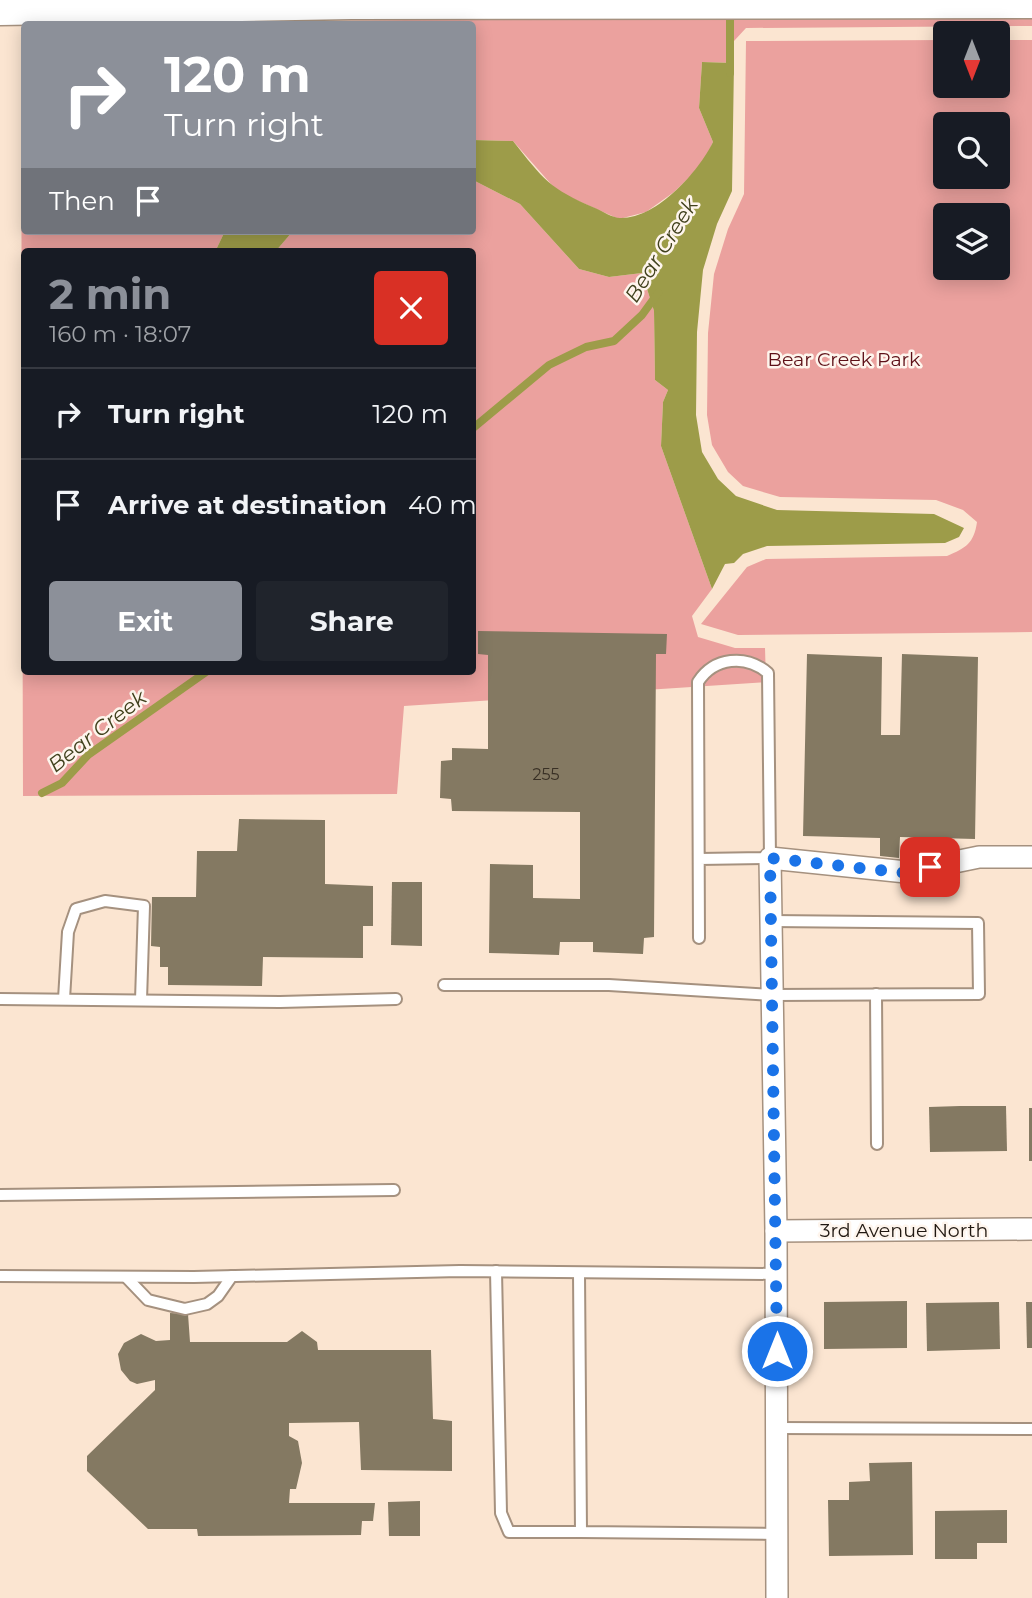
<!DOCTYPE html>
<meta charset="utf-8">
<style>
body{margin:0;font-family:Montserrat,sans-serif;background:#20242c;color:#f1f3f6;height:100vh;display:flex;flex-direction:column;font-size:26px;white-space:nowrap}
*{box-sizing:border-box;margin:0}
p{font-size:23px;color:#9ea1a6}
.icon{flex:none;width:38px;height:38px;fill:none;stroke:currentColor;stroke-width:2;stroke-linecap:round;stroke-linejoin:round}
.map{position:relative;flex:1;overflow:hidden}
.side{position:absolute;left:21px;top:248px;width:455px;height:427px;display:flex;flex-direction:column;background:#171b24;border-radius:7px;box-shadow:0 4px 18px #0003}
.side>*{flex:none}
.banner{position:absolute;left:21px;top:21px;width:455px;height:214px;border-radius:7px;box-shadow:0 4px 18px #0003;background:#8c9099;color:#fff;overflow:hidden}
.needle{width:46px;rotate:180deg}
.fabs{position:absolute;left:933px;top:21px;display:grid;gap:14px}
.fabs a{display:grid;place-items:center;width:77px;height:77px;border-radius:7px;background:#171b24;box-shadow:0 4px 18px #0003;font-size:35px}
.pin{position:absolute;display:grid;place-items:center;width:60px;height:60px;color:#fff;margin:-30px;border-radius:14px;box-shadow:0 4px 10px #0006}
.me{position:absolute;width:77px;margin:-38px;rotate:0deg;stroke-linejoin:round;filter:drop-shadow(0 0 5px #0008)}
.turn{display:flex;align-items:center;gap:24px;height:147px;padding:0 28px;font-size:32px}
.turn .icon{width:91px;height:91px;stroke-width:2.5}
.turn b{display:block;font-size:49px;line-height:60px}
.then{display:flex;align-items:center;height:66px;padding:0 28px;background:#0003;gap:14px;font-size:26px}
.round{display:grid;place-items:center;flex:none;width:74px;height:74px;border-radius:7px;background:#20242c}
.overview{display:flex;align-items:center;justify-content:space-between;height:119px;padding:0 28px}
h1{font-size:42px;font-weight:700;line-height:52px;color:#8c9099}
.cta{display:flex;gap:14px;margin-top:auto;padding:14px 28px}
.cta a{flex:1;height:80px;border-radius:7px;background:#8c9099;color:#fff;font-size:28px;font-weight:700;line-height:80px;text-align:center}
.cta a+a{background:#20242c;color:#f1f3f6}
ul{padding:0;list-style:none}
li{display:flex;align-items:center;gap:21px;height:91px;padding:0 28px;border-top:2px solid #363941}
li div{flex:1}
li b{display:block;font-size:26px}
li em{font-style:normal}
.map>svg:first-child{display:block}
.green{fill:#eba19e;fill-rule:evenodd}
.water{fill:#9d9c49}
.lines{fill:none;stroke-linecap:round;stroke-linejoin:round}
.stream{stroke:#9d9c49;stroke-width:8}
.building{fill:#847962}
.service-casing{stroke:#a5917f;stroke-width:14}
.minor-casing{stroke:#a5917f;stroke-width:24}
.primary-casing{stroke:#a5917f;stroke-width:35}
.service{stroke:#fff;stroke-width:10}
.minor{stroke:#fff;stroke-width:21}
.primary{stroke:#fff;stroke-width:32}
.route{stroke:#1a73e8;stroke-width:12;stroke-dasharray:0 21.6}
.labels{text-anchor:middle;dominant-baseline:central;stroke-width:5;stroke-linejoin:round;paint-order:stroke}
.number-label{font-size:16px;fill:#393025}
.park-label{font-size:19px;fill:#5e1118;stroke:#fef5ed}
.street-label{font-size:19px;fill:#201811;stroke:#fef5ed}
.water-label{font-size:21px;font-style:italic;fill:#41411d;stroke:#fef5ed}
</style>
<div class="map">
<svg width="1032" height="1598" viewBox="0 0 1032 1598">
<rect width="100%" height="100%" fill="#fbe5d1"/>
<g class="green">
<path d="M686,17L1032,18V26L746,28L734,41V63L702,62L699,108L713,142L702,165L674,192L646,212L619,219L558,192L513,141L473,140L472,24H31Z"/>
<path d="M24,39V231H225L215,252H24V672H472V252H275L293,231H472L473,180L520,204L579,269L609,277L642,273L654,311L655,380L668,390L663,402L661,446L712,589L692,616L698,637L735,648H765L766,682L404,706L397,794L23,796L21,47Z"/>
<path d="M945,40V86H998V40H1032V632L738,635L701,624L747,567L766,559L947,556C966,548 974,543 977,522L963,510L936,500L780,497L743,486L728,472L712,445L707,415L708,333L714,274L728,229L744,194L746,41ZM998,124V177H945V124ZM945,215H998V268H945Z"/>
</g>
<g class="water">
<path d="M702,62L734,63L732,191L717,224L703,270L697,332L696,415L702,452L718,479L736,496L777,510L934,514L964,528L959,537L945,543L767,546L743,554L734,563L725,564L712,589L661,446L663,402L668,390L655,380L654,311L642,273L609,277L579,269L520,204L473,180V140L513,141C543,179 550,189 595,208C602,211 613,218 620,218C657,219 699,171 713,142L699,108Z"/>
<path d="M225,231H293L275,252H215Z"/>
</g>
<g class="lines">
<g class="stream">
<path d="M730,9V73"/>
<path d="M472,429L549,365L586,347L614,341L642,315L658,293"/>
<path d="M42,793L62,783L88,755L206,672"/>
</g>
</g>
<g class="building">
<path d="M478,631L667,634L666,654H656L654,937L644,938L643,954L593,952V942H560L559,955L489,953L490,864L533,865V898L580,899V812L452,811L451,799L440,798L441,761L452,760V748L488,749V655L478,654Z"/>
<path d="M807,654L882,657L881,735H900L902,654L978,657L975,839L900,837L899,858L880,856V838L803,836Z"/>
<path d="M239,819L325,820V884L373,886V926H363V958L263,957L262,986L168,985V967H160V947L151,946L152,897H196L197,851H237Z"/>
<path d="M392,882H422V946L391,945Z"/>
<path d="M960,1106H1006L1007,1151L930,1152L929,1107Z"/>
<rect x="1029" y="1108" width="3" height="53"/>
<path d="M907,1301V1348L824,1349V1302Z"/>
<path d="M999,1302L1000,1349L927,1351L926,1303Z"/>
<path d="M1026,1302H1032V1348H1027Z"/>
<path d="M170,1313L188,1314L190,1342H287L302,1331L317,1342L318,1350H431L433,1419L452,1421V1471L361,1470L359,1422L289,1423V1436L298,1441L302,1463L296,1489H290L289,1503H375L373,1521H362L361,1535L198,1536L197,1529H148L87,1471V1456L155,1390V1380L137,1384L130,1381L121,1370L118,1354L124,1343L141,1334L156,1341L170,1340Z"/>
<path d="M912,1462L913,1555L829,1556L828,1500H849V1482L870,1481L869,1463Z"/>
<path d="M420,1501V1536H389L388,1502Z"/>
<path d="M1007,1510V1543H977V1559H935V1511Z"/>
</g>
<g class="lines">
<g class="service-casing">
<g id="service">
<path d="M699,859L770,858L768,673C746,654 714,657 698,682L699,938"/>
<path d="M444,985H609L773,995L979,994L978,923L771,921"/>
<path d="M876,994L877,1144"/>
<path d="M0,999L280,1002L396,999"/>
<path d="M64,999L68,932L76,909L105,901L144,906L141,1000"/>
<path d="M0,1195L394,1190"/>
<path d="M496,1271L501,1513L509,1532H581"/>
<path d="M579,1273L581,1532L777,1534"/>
<path d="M0,1276L194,1277L460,1271L776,1274"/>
<path d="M126,1277L148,1300L185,1309L207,1304L218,1296L232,1276"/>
<path d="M777,1428L1032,1429"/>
</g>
</g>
<g class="minor-casing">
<g id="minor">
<path d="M776,1231L1032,1229"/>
<path d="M777,1598L776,1231L770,858L906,872L979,857H1032"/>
</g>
</g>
<g class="primary-casing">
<path id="primary" d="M0,9L351,3L1032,2"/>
</g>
<use href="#service" class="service"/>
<use href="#minor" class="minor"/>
<use href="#primary" class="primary"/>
</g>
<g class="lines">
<path class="route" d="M777,1351L770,858L906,873L930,867"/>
</g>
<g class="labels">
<g class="number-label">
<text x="546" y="774">255</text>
</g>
<g class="park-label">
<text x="844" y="359">Bear Creek Park</text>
</g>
<g class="street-label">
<text x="904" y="1230">3rd Avenue North</text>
</g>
<g class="water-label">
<text transform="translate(661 250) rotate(-58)">Bear Creek</text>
<text transform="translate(97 731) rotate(-38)">Bear Creek</text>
</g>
</g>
</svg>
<div class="fabs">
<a><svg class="needle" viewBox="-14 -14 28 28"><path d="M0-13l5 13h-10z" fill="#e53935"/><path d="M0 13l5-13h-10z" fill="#9ea1a6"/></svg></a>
<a><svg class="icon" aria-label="search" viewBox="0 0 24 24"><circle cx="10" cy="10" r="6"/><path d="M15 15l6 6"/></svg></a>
<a><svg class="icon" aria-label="layers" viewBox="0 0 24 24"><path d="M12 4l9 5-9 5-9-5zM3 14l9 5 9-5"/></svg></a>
</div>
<div class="pin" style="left:930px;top:867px;background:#d93025"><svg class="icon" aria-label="arrive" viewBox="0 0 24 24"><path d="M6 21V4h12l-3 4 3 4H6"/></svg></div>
<svg class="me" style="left:777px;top:1351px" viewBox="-20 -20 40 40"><circle r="17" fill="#1a73e8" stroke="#fff" stroke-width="3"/><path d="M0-11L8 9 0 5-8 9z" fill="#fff"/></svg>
<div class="banner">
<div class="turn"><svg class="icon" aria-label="right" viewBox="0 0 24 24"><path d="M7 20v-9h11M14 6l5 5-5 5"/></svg><div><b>120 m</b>Turn right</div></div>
<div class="then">Then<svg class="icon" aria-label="arrive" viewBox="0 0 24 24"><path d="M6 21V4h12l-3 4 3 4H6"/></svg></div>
</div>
<section class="side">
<div class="overview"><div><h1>2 min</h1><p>160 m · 18:07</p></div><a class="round" style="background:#d93025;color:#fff"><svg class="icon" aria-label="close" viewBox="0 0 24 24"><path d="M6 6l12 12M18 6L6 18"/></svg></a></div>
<ul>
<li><svg class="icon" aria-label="right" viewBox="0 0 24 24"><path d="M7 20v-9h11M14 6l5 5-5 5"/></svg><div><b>Turn right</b></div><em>120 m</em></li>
<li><svg class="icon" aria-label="arrive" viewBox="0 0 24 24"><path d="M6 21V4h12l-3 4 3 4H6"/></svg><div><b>Arrive at destination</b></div><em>40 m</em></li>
</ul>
<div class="cta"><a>Exit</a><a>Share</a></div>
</section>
</div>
